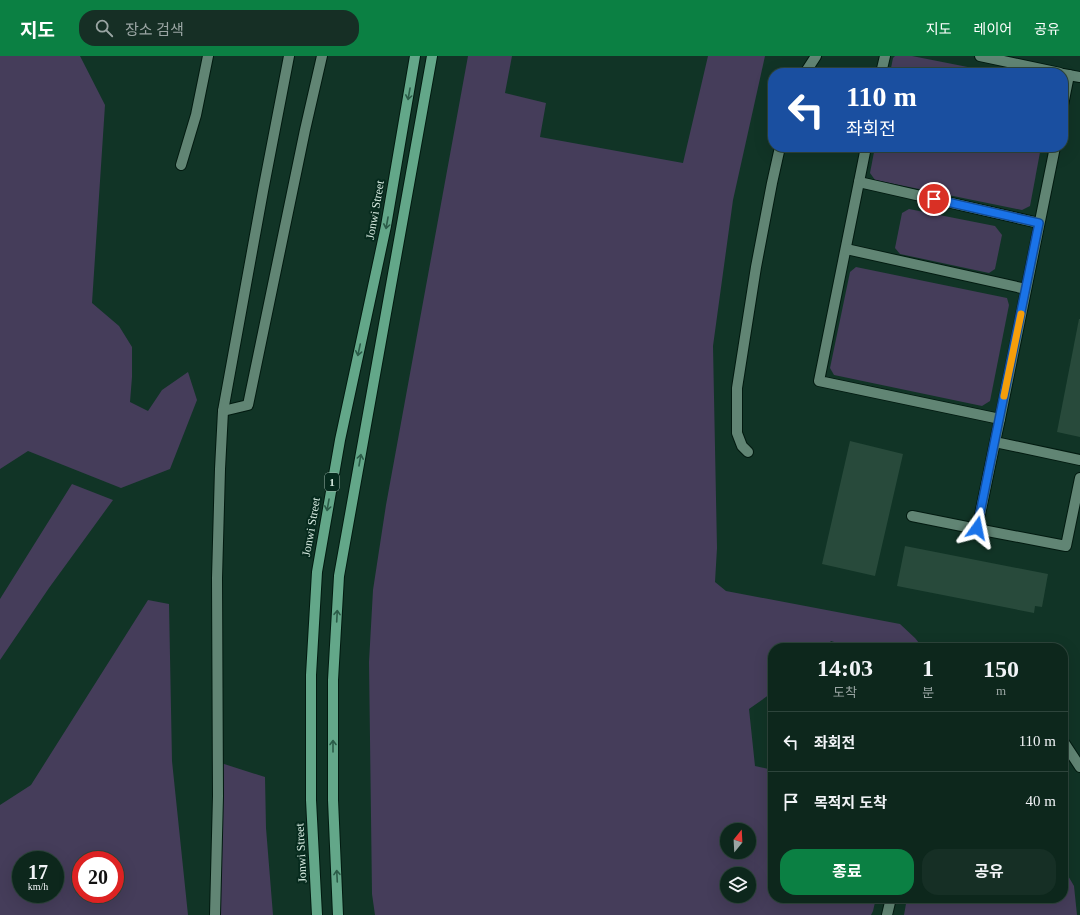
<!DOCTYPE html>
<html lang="ko">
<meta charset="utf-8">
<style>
body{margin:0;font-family:"Times New Roman","Noto Sans KR",serif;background:#162f25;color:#f1f3f6;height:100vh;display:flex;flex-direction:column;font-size:15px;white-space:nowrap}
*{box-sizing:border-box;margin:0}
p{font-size:13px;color:#9aa5a3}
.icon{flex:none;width:22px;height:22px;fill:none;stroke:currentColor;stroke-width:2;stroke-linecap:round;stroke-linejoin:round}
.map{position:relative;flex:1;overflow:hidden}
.panel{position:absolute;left:768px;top:587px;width:300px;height:260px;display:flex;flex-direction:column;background:#0d271c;border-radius:16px;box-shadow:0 4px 16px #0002,0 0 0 1px #2d443b}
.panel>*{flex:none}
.banner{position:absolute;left:768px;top:12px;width:300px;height:84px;border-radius:16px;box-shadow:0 4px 16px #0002,0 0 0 1px #2d443b;background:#1a4fa0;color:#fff;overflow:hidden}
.needle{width:26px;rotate:18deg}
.tools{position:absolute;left:720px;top:767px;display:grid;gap:8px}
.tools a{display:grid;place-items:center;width:36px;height:36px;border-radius:50%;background:#0d271c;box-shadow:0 4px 16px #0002,0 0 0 1px #2d443b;font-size:20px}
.speed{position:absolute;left:12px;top:795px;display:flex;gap:8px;font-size:20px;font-weight:700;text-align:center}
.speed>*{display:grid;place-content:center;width:52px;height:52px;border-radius:50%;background:#0d271c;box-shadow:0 4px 16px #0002,0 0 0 1px #2d443b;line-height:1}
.speed small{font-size:10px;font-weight:400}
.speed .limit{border:6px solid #d22;background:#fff;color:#111}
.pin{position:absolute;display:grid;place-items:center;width:34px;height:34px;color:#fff;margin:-17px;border:2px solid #fff;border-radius:50%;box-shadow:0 1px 4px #0007}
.me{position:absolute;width:44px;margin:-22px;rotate:12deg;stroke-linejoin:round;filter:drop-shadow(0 0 3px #0008)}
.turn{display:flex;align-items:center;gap:14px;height:84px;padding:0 12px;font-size:18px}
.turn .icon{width:52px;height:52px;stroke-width:2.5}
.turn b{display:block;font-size:28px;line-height:34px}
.eta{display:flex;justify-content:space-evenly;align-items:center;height:68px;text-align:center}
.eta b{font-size:24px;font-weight:700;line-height:28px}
.cta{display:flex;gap:8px;margin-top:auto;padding:8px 12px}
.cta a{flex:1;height:46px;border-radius:16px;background:#0b8043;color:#fff;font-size:16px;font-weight:700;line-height:46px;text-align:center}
.cta a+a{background:#162f25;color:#f1f3f6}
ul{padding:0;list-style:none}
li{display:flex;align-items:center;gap:12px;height:60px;padding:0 12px;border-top:1px solid #2d443b}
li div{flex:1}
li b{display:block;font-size:15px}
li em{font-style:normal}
header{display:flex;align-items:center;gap:24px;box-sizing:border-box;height:56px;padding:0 20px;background:#0b8043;color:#fff}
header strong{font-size:19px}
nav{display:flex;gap:22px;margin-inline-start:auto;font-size:14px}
.search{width:280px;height:36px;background:#162f25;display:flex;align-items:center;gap:10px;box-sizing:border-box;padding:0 14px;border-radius:16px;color:#9aa5a3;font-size:15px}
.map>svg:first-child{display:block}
.green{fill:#453d5a;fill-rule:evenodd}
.building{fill:#284a3b}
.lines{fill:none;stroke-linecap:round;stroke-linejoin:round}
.service-casing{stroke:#021a10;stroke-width:12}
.primary-casing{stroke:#021a10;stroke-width:12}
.service{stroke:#618574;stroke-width:10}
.primary{stroke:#63a789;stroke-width:10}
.oneway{stroke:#2b5c48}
.route-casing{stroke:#114b97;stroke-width:10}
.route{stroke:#1a73e8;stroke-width:7}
.slow{stroke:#f59e0b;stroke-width:7}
.labels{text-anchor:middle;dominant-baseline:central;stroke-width:4;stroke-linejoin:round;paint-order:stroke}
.shield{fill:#062a1d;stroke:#9ab2a8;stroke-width:1}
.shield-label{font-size:11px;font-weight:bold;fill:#daede3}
.street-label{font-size:12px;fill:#daede3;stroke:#062a1d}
</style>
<header>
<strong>지도</strong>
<div class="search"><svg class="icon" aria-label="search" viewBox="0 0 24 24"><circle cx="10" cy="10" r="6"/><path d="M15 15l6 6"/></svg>장소 검색</div>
<nav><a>지도</a><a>레이어</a><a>공유</a></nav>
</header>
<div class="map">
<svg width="1080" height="859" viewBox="0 0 1080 859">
<rect width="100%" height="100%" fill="#113426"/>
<g class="green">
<path d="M0,0H80L105,49L92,247L119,270L132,291V321L130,346L148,355L162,334L188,316L197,344L170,413L121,432L28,395L0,413Z"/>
<path d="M468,0H512L505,37L546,47L540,81L683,107L708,0H765L733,144L713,290L717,492L715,526L726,535L900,568L915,582L923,592H853L831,585L825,592H773V636L749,653L755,710L773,714V842H876L873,855L871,859H375L372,838L369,606L373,534L386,449ZM727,774H749V796H727ZM727,818H749V840H727Z"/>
<path d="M895,0H912L998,17H890L893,2Z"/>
<path d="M875,91H1041L1030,150L1022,154L875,124L870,117Z"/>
<path d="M909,153L995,170L1002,179L995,213L989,217L900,198L895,192L902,157Z"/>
<path d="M856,211L1007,242L1009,249L990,345L982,350L834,319L830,312L850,216Z"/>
<path d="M72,428L113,444L49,532L0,604V543Z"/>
<path d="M148,544L169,548L172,705L188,859H0V749L31,729ZM21,804H55V838H21ZM81,804H115V838H81Z"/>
<path d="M221,707L265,721L266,772L273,859H219Z"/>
<path d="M1063,811L1074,830L1077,859H904L907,842H1063Z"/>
</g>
<g class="building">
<path d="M1079,263H1080V381L1057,376Z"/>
<path d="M850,385L903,398L875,520L822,508Z"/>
<path d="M905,490L1048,518L1042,551L1035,550L1034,557L897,530Z"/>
</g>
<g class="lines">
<g class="service-casing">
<g id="service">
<path d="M980,0L1060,17"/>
<path d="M805,17L816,0"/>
<path d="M881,17L885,0"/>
<path d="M1063,18L1080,21"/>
<path d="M1063,49L1069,19"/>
<path d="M866,91L819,325L1000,363L995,386L1080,404"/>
<path d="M181,109L196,59L208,0"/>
<path d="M859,126L1039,167"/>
<path d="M846,193L1026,233"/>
<path d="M223,355L248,349L305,74L322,0"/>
<path d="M1000,363L1055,91"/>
<path d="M748,396L742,390L737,377V332L756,211L772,127L780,91"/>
<path d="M912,460L977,473L995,386"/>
<path d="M977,473L1066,490L1080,422"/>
<path d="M1063,685L1080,711"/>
<path d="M215,859L218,740L217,522L220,413L223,355L263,135L289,0"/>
<path d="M887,859L891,842"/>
</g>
</g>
<g class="primary-casing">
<g id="primary">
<path d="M317,859L311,744V619L317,516L340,384L386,170L415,0"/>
<path d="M338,859L333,744V624L339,520L432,0"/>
</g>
</g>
<use href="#service" class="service"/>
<use href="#primary" class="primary"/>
</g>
<defs><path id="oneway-shaft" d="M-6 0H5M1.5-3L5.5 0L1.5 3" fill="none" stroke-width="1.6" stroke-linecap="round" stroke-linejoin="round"/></defs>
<g class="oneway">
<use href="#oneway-shaft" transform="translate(409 38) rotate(100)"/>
<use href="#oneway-shaft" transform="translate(387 167) rotate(100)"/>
<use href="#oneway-shaft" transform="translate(359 294) rotate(102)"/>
<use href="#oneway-shaft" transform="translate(360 404) rotate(-80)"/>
<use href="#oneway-shaft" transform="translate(328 449) rotate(100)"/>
<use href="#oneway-shaft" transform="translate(337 560) rotate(-87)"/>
<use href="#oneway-shaft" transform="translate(333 690) rotate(-90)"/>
<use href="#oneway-shaft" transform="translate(337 820) rotate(-93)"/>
</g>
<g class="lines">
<g class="route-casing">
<path id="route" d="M934,143L1039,167L977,472"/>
</g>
<use href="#route" class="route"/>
<path class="slow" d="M1004,340L1021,258"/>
</g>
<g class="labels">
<rect class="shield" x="325" y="417" width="14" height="18" rx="3"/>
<g class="shield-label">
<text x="332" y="426">1</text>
</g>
<g class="street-label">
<text transform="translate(375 154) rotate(-80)">Jonwi Street</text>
<text transform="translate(311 471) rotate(-80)">Jonwi Street</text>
<text transform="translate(301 797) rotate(-93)">Jonwi Street</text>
</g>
</g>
</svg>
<div class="tools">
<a><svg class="needle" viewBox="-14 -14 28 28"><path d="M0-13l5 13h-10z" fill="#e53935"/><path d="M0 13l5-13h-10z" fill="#9aa5a3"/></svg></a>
<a><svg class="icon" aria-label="layers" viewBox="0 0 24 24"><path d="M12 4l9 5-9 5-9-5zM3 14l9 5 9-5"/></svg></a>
</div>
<div class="speed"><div>17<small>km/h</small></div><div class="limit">20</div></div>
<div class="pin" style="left:934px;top:143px;background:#d93025"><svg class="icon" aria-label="arrive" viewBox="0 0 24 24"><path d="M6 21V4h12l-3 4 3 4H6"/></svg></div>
<svg class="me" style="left:977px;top:472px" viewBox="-20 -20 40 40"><path d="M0-17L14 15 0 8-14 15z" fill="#1a73e8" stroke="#fff" stroke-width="4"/></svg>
<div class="banner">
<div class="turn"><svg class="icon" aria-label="left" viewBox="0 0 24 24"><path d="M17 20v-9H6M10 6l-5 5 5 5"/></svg><div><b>110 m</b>좌회전</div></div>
</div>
<section class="panel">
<div class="eta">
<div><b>14:03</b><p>도착</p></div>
<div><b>1</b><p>분</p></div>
<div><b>150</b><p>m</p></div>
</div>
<ul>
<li><svg class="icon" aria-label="left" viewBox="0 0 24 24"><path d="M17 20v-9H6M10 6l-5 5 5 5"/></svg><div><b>좌회전</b></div><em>110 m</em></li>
<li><svg class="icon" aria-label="arrive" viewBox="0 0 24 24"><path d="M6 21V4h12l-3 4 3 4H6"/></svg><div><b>목적지 도착</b></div><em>40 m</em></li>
</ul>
<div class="cta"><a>종료</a><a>공유</a></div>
</section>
</div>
